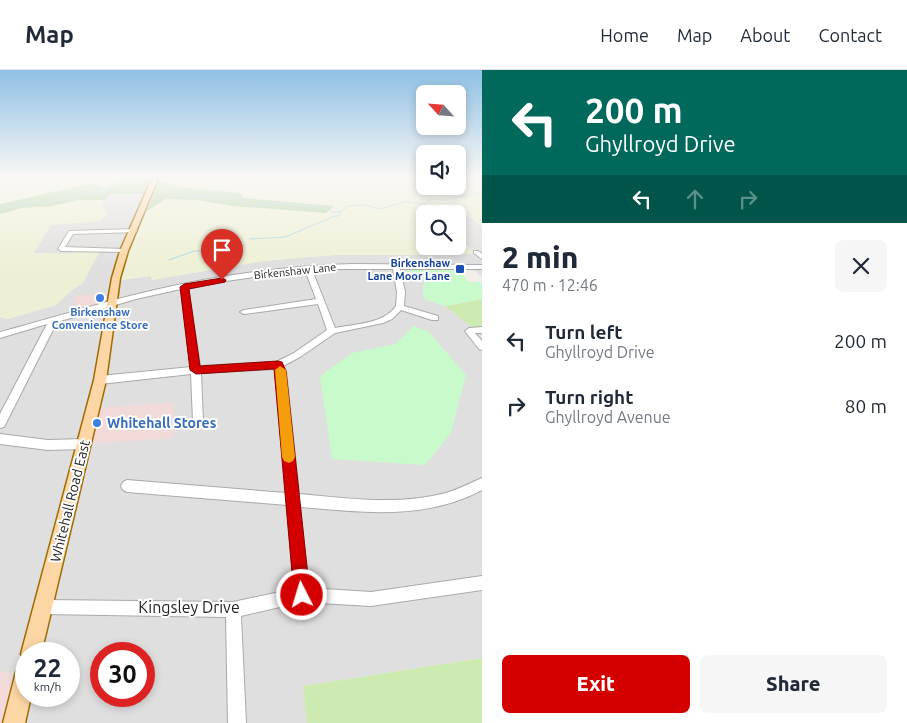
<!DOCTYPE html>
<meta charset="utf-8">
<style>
body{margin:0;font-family:Ubuntu,sans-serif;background:#f6f6f7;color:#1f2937;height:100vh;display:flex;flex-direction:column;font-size:19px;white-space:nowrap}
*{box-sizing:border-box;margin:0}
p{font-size:16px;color:#747a83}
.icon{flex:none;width:28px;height:28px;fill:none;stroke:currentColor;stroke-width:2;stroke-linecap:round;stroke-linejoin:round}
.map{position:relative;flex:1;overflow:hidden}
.side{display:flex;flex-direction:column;background:#fff;width:425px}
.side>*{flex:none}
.guide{background:#00695c;color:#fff;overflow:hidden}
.needle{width:32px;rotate:296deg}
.controls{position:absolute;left:416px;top:15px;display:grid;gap:10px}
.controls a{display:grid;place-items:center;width:50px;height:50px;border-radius:8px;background:#fff;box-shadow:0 2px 8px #0003;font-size:25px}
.speed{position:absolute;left:15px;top:572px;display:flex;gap:10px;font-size:25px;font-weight:700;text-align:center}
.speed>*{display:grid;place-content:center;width:65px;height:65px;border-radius:50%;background:#fff;box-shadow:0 2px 8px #0003;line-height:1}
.speed small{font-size:12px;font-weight:400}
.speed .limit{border:8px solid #d22;background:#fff;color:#111}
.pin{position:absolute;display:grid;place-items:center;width:42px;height:42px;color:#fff;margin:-51px -21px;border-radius:50% 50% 50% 0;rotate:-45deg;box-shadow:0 0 5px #0007}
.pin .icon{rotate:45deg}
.me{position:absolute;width:55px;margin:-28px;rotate:355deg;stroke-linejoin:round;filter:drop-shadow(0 0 4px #0008)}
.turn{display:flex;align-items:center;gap:18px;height:105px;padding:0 20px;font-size:22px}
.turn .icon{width:65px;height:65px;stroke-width:2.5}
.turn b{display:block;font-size:35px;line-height:42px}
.lanes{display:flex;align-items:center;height:48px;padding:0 20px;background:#0003;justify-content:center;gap:25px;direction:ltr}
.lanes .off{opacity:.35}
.round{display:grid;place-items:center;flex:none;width:52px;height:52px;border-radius:8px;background:#f6f6f7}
.headline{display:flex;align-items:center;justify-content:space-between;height:85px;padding:0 20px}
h1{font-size:30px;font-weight:800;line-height:38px}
.primary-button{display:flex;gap:10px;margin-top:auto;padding:10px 20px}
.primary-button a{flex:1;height:58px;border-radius:8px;background:#d40000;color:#fff;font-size:20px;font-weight:800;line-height:58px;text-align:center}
.primary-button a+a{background:#f6f6f7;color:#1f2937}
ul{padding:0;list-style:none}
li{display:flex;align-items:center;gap:15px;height:65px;padding:0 20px}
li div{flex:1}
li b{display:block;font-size:19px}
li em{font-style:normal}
header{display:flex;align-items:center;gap:30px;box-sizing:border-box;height:70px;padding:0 25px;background:#fff;border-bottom:1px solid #e0e1e3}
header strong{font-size:24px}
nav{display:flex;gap:28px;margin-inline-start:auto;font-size:18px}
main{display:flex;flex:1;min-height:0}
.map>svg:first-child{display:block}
.residential{fill:#e0dfdf;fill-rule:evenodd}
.commercial{fill:#f2dad9}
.farmland{fill:#eef0d5}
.grass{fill:#cdebb0}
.forest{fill:#add19e}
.park{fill:#c8facc}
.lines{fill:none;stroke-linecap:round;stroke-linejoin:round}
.stream{stroke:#aad3df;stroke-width:1}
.minor-casing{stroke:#a9a9a9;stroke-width:2}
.major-casing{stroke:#a06b00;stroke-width:3}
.minor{fill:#fff;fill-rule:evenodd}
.major{fill:#fcd6a4;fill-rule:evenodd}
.route{fill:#d40000;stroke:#8a0000}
.slow{fill:#f59e0b}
.transit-dot{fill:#1a4fb4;stroke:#fff;stroke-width:2}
.shop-dot{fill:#3f7fe0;stroke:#fff;stroke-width:2}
.labels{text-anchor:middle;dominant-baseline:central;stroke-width:4;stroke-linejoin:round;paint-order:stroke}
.far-transit-label{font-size:11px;font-weight:bold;fill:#164399;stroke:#fff;text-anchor:end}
.far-street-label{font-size:11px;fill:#222;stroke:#fff}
.far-shop-label{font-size:11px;font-weight:bold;fill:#366cbe;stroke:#fff}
.shop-label{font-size:14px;font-weight:bold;fill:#366cbe;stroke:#fff;text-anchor:start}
.street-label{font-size:14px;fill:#222;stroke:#fff}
.near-street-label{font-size:16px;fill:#222;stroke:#fff}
</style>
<header>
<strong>Map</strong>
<nav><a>Home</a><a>Map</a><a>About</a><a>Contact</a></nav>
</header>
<main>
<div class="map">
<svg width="482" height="653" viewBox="0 0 482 653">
<rect width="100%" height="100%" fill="#f2efe9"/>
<path class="residential" d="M111,124H154L128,184L122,210L151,206L152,210L263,191L334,185H458L474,183L458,167V147L469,146L482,157V208L472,197H401L425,210L423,219L424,229L445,236L477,260H482V588L303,616L308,653H8L12,605L0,601V247L7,249L56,235L72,220L83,213L71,184L34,183L35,180L51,155L100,151L101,135L104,130ZM26,584H69V626H26ZM101,584H144V626H101Z"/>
<g class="commercial">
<path d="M106,223L108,233L79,241L74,230L75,226Z"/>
<path d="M174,333L173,368L84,374L94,338Z"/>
<path d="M0,601L12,604L8,653H0Z"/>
</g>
<g class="farmland">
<path d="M0,106H136L105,118L92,113L0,134Z"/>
<path d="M160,106H425V116H458V106H482V157L469,146L458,147V144H425V176H458V167L475,183L458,185H334L263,191L152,210L151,206L121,210L128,184L147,141L166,129L197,130L233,136L333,135L244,128L215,119L179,117L159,110Z"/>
<path d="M79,130H104L101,135L107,142L106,145L100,151L51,155L34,183L71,184L74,180L100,181L83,213L72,220L56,235L7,249L0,247V144L21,138L51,136Z"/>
</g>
<g class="grass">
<path d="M482,229V260L477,261L445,236Z"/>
<path d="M482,588V653H307L303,616Z"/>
</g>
<path class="forest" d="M136,106H153L152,110H159L179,117L240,123L244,128L334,136L326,143L233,136L197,130L166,129L147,141L154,124H111L104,130H79L51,136L22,138L0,144V134L92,113L105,118Z"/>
<g class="park">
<path d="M400,197L457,198L469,212H482V229L445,236L424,229L423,219L425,210Z"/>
<path d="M414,256L429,262L466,305L451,363L425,395L332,389L320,306L352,283L395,274Z"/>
</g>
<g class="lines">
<g class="stream">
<path d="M178,125L235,129L254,136L274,133L326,138L332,142H340"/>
<path d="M0,139L27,133H46L84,126L115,117"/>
<path d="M250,169L285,167L335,146H340V142L348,136L365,135L379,139L405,132L425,134L430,129L446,130L482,122"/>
<path d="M169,190L194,181H211L244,175"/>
</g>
<g class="minor-casing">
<g id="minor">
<path d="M134,159L137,161L136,162L73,164L65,177L124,179L126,180V182L61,181L58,179L69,161Z"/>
<path d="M474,181H478L482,184V189L474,183Z"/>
<path d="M352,194L482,195V199H400L405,222L404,236L438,246V250H432L401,240L392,249L383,253L335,263L300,287L283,296L286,301L299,424C348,428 397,436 446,423C459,419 470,413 482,408V420C423,451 363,442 300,437L309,518L371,522L482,506V520L371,536L302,532L241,546L246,653H228L226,547L44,544L39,542L37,537L39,532L44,530L233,532L294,519L287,435L127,422L123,420L121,416L123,412L127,410L286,423L275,299L201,303L203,351L202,354L198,355L194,354L193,351L191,304L100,314L97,313L95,310L97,307L100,306L191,297L181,219L136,229L57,252L4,357L0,358V344L47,254L0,268V262C53,248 105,231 159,219C222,205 287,196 352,194ZM330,199H393L397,222L396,236C384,254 355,254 335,258L312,200ZM305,200L316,229L244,240L240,242L244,244L318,234L327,260L294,283L276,292L200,296L188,217L233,210Z"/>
<path d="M482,257V263H475L482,271V280L479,279L465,261L469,258Z"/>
<path d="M0,364L48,370L84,369L88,371L90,374L88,377L84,379L48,380L0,374Z"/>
</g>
</g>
<g class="major-casing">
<path id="major" d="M153,106H159L128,181L120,208L106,310L41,584H26V626H31L25,653H3L16,602L19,595L26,592L21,584L94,310L112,208L120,181Z"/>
</g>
<use href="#minor" class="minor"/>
<use href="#major" class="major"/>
</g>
<linearGradient id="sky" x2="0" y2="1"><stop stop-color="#8fc0e4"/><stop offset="0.54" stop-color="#f9f8f5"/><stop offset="1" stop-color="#f9f8f5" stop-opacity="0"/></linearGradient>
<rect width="482" height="198" fill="url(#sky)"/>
<path class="route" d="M222,208L226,210L225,212L189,219L200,296L278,291L282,292L286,301L310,525L308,531L302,533L296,531L294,525L274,299L196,304L190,300L180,217L184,214Z"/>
<path class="slow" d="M280,296L286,300L295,387L293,391L289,393L284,391L282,387L275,300Z"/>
<rect class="transit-dot" x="455" y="194" width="10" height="10" rx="2.5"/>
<g class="shop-dot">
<circle cx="100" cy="228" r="5"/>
<circle cx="97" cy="353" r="5"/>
</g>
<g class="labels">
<g class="far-transit-label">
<text x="450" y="193">Birkenshaw<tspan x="450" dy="13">Lane Moor Lane</tspan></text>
</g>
<g class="far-street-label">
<text transform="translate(295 201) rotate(-6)">Birkenshaw Lane</text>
</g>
<g class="far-shop-label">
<text x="100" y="242">Birkenshaw<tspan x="100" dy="13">Convenience Store</tspan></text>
</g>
<g class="shop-label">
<text x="107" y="353">Whitehall Stores</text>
</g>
<g class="street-label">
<text transform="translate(70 431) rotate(-76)">Whitehall Road East</text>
</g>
<g class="near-street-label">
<text x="189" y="537">Kingsley Drive</text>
</g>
</g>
</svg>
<div class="controls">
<a><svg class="needle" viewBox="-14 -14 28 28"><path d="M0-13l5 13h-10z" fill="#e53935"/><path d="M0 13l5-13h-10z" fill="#747a83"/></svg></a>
<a><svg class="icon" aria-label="sound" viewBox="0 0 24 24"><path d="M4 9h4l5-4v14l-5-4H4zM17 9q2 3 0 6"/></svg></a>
<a><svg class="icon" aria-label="search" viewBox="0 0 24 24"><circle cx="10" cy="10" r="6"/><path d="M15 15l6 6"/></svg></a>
</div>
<div class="speed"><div>22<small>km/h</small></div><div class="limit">30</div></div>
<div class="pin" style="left:222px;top:210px;background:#d93025"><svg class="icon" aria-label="arrive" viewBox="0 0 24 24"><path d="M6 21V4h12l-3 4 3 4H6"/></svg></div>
<svg class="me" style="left:302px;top:525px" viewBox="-20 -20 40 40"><circle r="17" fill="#d40000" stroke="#fff" stroke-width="3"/><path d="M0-11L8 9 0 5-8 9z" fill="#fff"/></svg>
</div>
<section class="side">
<div class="guide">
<div class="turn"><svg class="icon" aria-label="left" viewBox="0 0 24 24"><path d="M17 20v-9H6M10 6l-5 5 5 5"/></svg><div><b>200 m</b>Ghyllroyd Drive</div></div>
<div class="lanes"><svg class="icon" aria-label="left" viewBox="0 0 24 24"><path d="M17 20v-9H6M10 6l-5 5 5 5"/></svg><svg class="icon off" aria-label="ahead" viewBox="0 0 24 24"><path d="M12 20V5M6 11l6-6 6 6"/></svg><svg class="icon off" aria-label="right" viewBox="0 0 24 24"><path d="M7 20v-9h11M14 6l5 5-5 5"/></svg></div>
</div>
<div class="headline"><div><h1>2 min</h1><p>470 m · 12:46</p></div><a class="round"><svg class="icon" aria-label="close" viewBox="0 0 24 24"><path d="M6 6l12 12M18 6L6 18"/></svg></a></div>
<ul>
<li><svg class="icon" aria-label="left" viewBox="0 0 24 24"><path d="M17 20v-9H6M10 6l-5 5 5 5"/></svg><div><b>Turn left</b><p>Ghyllroyd Drive</p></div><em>200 m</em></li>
<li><svg class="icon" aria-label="right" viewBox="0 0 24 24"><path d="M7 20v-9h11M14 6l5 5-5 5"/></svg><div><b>Turn right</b><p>Ghyllroyd Avenue</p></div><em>80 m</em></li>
</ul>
<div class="primary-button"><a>Exit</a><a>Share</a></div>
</section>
</main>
